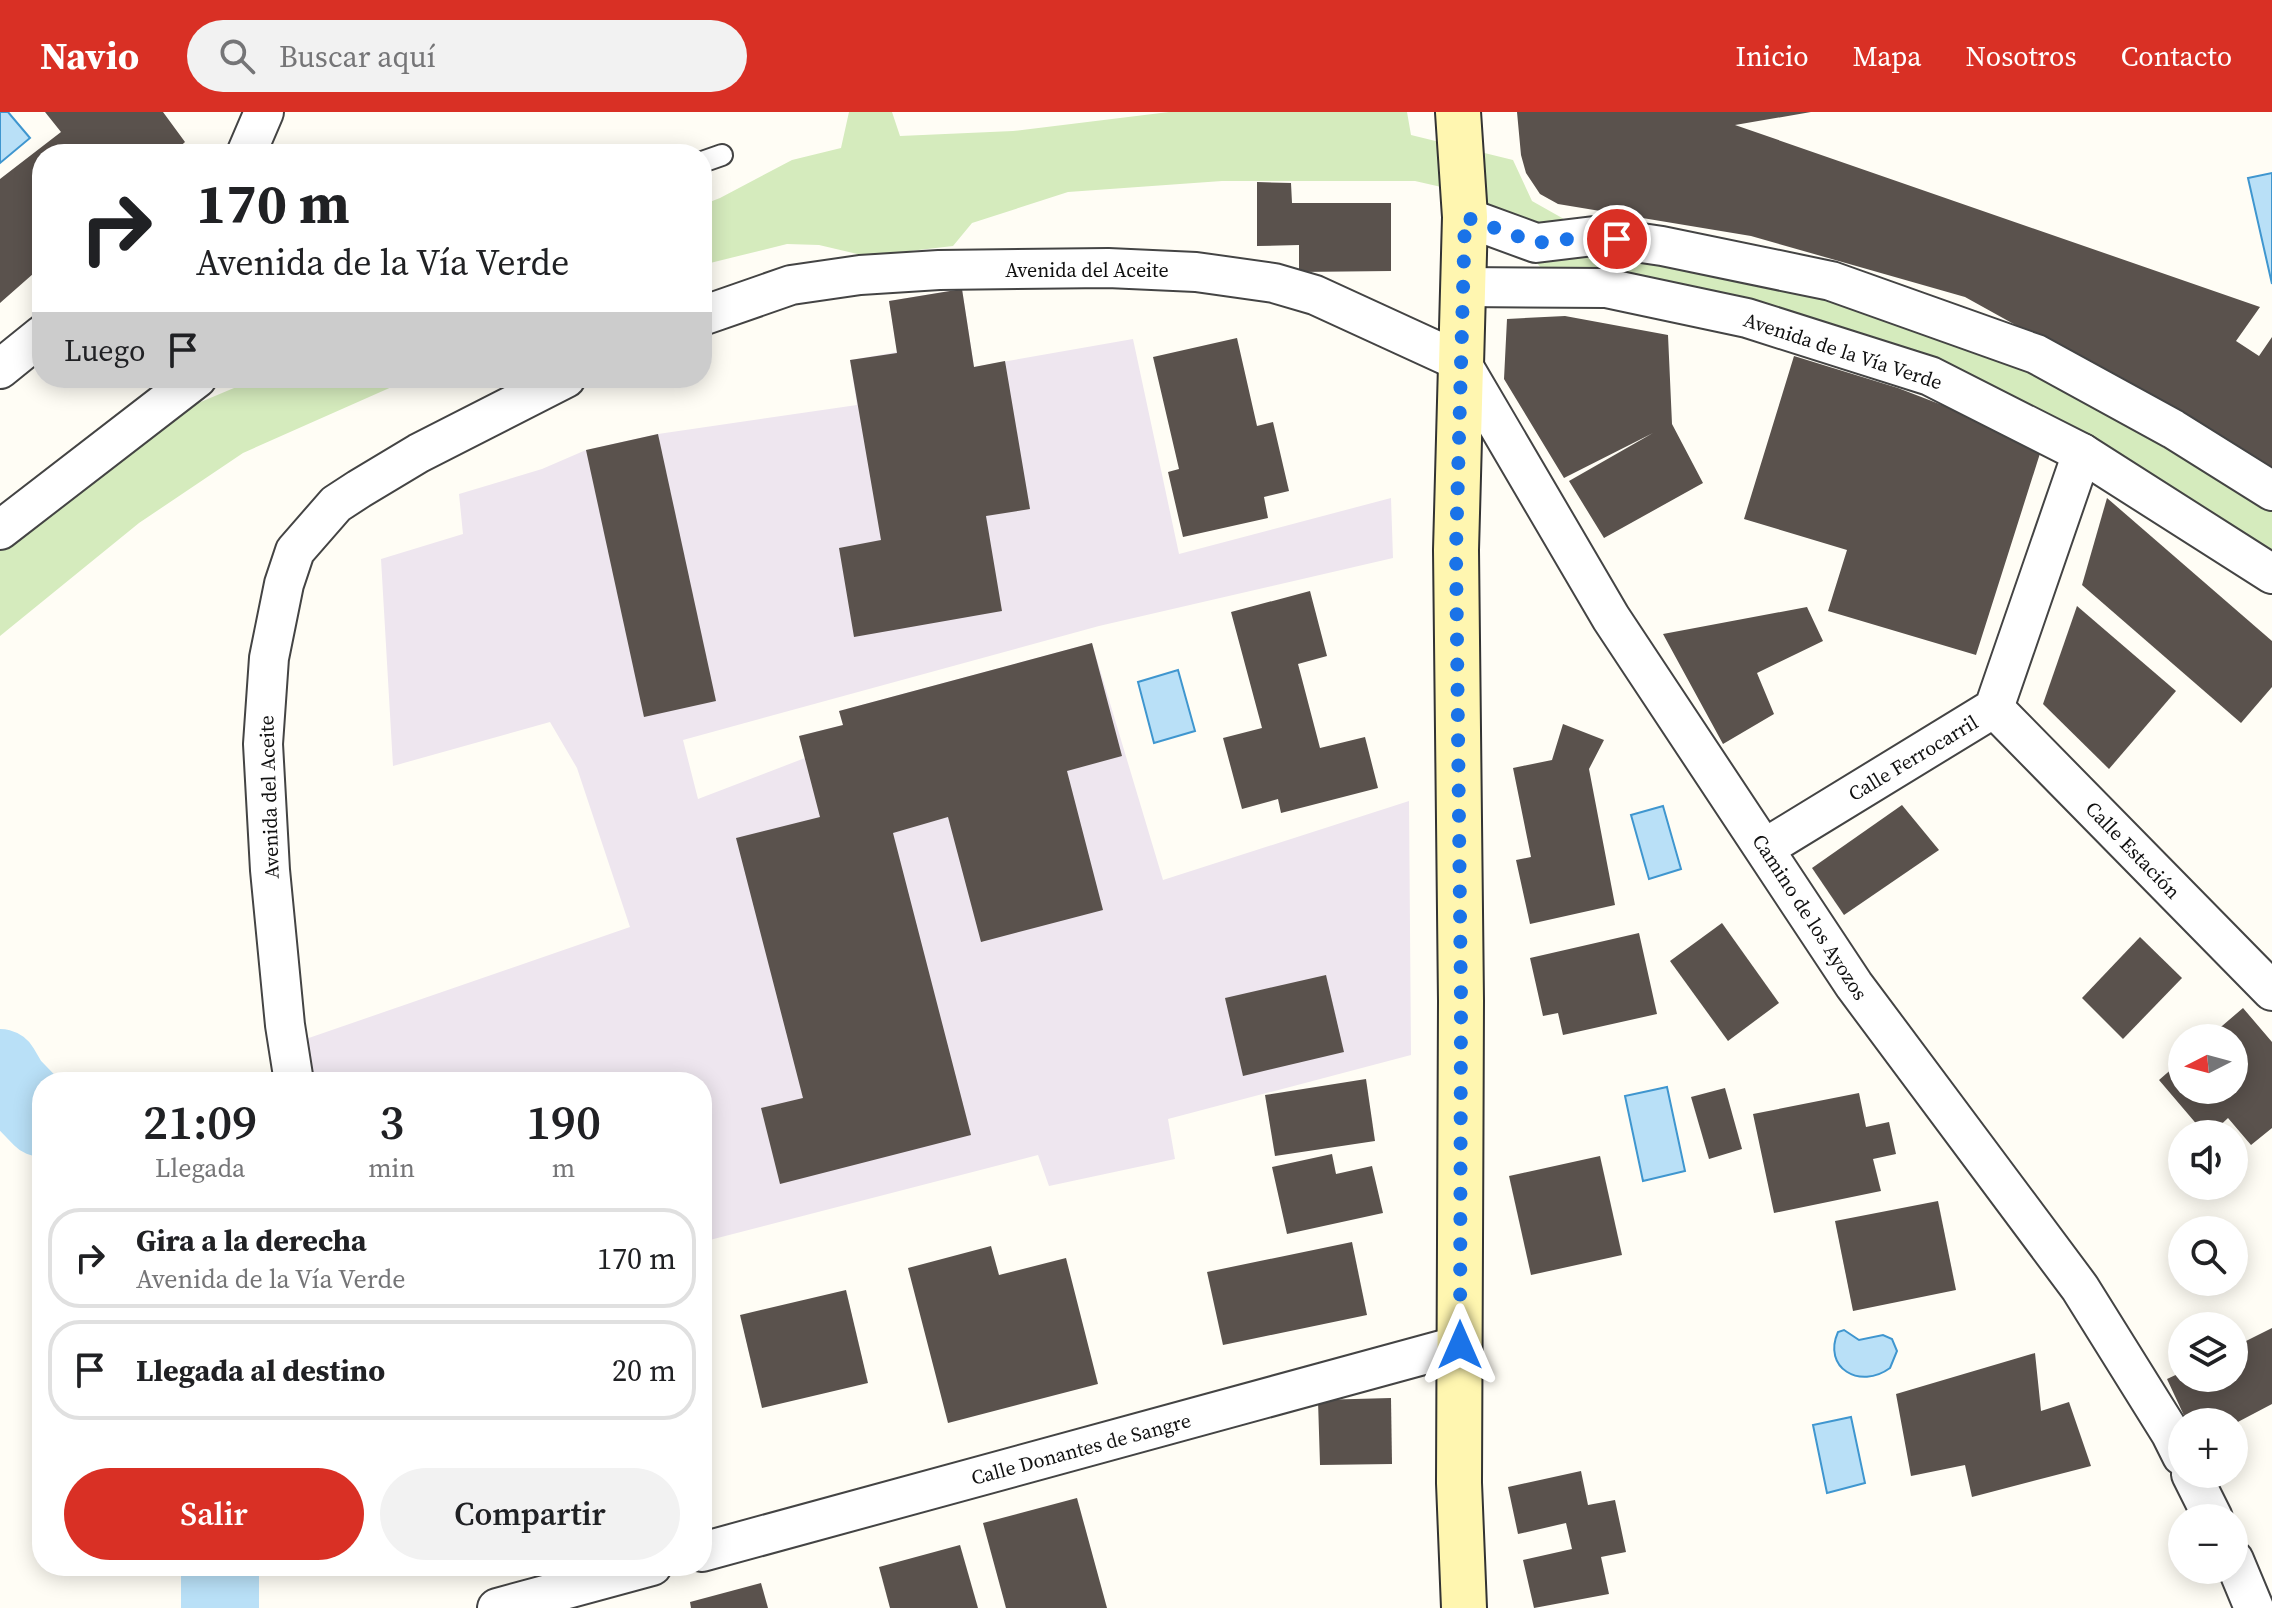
<!DOCTYPE html>
<html lang="es">
<meta charset="utf-8">
<style>
body{margin:0;font-family:"Source Serif 4",serif;background:#f2f2f2;color:#202124;height:100vh;display:flex;flex-direction:column;font-size:30px;white-space:nowrap}
*{box-sizing:border-box;margin:0}
p{font-size:26px;color:#757577}
.icon{flex:none;width:44px;height:44px;fill:none;stroke:currentColor;stroke-width:2;stroke-linecap:round;stroke-linejoin:round}
.map{position:relative;flex:1;overflow:hidden}
.drawer{position:absolute;left:32px;top:960px;width:680px;height:504px;display:flex;flex-direction:column;background:#fff;border-radius:32px;box-shadow:0 4px 20px #0003}
.drawer>*{flex:none}
.top-card{position:absolute;left:32px;top:32px;width:680px;height:244px;border-radius:32px;box-shadow:0 4px 20px #0003;background:#fff;color:#202124;overflow:hidden}
.needle{width:52px;rotate:264deg}
.tools{position:absolute;left:2168px;top:912px;display:grid;gap:16px}
.tools a{display:grid;place-items:center;width:80px;height:80px;border-radius:50%;background:#fff;box-shadow:0 4px 20px #0003;font-size:40px}
.pin{position:absolute;display:grid;place-items:center;width:68px;height:68px;color:#fff;margin:-34px;border:4px solid #fff;border-radius:50%;box-shadow:0 2px 8px #0007}
.me{position:absolute;width:88px;margin:-44px;rotate:0deg;stroke-linejoin:round;filter:drop-shadow(0 0 6px #0008)}
.turn{display:flex;align-items:center;gap:28px;height:168px;padding:0 32px;font-size:36px}
.turn .icon{width:104px;height:104px;stroke-width:2.5}
.turn b{display:block;font-size:56px;line-height:68px}
.then{display:flex;align-items:center;height:76px;padding:0 32px;background:#0003;gap:16px;font-size:30px}
.eta{display:flex;justify-content:space-evenly;align-items:center;height:136px;text-align:center}
.eta b{font-size:48px;font-weight:600;line-height:56px}
.button{display:flex;gap:16px;margin-top:auto;padding:16px 32px}
.button a{flex:1;height:92px;border-radius:48px;background:#d93025;color:#fff;font-size:32px;font-weight:600;line-height:92px;text-align:center}
.button a+a{background:#f2f2f2;color:#202124}
ul{padding:0;list-style:none}
li{display:flex;align-items:center;gap:24px;height:100px;margin:0 16px 12px;padding:0 16px;border:4px solid #e0e0e0;border-radius:32px}
li div{flex:1}
li b{display:block;font-size:30px}
li em{font-style:normal}
header{display:flex;align-items:center;gap:48px;box-sizing:border-box;height:112px;padding:0 40px;background:#d93025;color:#fff}
header strong{font-size:38px}
nav{display:flex;gap:44px;margin-inline-start:auto;font-size:28px}
.search{width:560px;height:72px;background:#f2f2f2;display:flex;align-items:center;gap:20px;box-sizing:border-box;padding:0 28px;border-radius:44px;color:#757577;font-size:30px}
.map>svg:first-child{display:block}
.industrial{fill:#eee6ef}
.green{fill:#d5ebbd}
.water{fill:#b9e0f7;stroke:#3f96cf;stroke-width:2}
.lines{fill:none;stroke-linecap:round;stroke-linejoin:round}
.river{stroke:#b9e0f7;stroke-width:78}
.building{fill:#5a524d}
.lane-casing{stroke:#444;stroke-width:24}
.street-casing{stroke:#444;stroke-width:42}
.secondary-casing{stroke:#333;stroke-width:48}
.lane{stroke:#fff;stroke-width:20}
.street{stroke:#fff;stroke-width:38}
.secondary{stroke:#fff6b0;stroke-width:44}
.route{stroke:#1a73e8;stroke-width:14;stroke-dasharray:0 25.2}
.labels{text-anchor:middle;dominant-baseline:central;stroke-width:8;stroke-linejoin:round;paint-order:stroke}
.street-label{font-size:20px;fill:#111;stroke:#fff}
</style>
<header>
<strong>Navio</strong>
<div class="search"><svg class="icon" aria-label="search" viewBox="0 0 24 24"><circle cx="10" cy="10" r="6"/><path d="M15 15l6 6"/></svg>Buscar aquí</div>
<nav><a>Inicio</a><a>Mapa</a><a>Nosotros</a><a>Contacto</a></nav>
</header>
<div class="map">
<svg width="2272" height="1496" viewBox="0 0 2272 1496">
<rect width="100%" height="100%" fill="#fffdf5"/>
<path class="industrial" d="M962,177L974,255L1133,227L1179,442L1391,386L1393,446L1099,514L683,628L698,687L805,646L799,624L843,613L839,599L1092,531L1163,768L1409,689L1411,943L1168,1007L1175,1047L1049,1074L1038,1043L702,1130V970H308L303,928L630,815L577,656L550,610L393,654L381,447L463,422L459,382L542,357L586,338L658,322L857,293L850,248L897,240L889,189Z"/>
<g class="green">
<path d="M849,0H892L900,24L1013,19L1169,0H1407L1411,23L1513,48L1532,89L1594,124L2036,242L2272,379V455L1987,280L1547,162L1472,82L1415,69H1222L1068,80L972,111L953,134L866,144L819,133L787,132L702,153V93L720,86L792,48L841,36Z"/>
<path d="M258,266H412L243,341L139,411L0,524V438L153,310Z"/>
</g>
<g class="water">
<path d="M0,0H8L30,26L0,51Z"/>
<path d="M2272,61V172L2248,66Z"/>
<path d="M1178,558L1195,619L1154,631L1138,570Z"/>
<path d="M1663,694L1681,757L1649,767L1631,703Z"/>
<path d="M1667,975L1685,1059L1643,1069L1625,984Z"/>
<path d="M1844,1218L1859,1228L1883,1223L1892,1227L1897,1239L1890,1256C1860,1278 1822,1256 1838,1220Z"/>
<path d="M1851,1305L1865,1371L1827,1381L1813,1313Z"/>
</g>
<g class="lines">
<g class="river">
<path d="M0,956L10,973L42,1006"/>
<path d="M220,1496V1454"/>
</g>
</g>
<g class="building">
<path d="M45,0H163L185,30L172,42H42V154L0,191V67L61,20Z"/>
<path d="M1517,0H1811L1735,13L2260,195L2236,229L2259,244L2272,225V365L2185,307L1965,185L1751,124L1558,92L1540,82L1526,61L1521,43Z"/>
<path d="M1257,70L1291,71L1292,91H1391V159L1299,160V133L1257,134Z"/>
<path d="M962,177L974,255L1005,249L1030,397L986,404L1002,499L854,525L839,436L881,428L850,248L897,241L889,189Z"/>
<path d="M1565,204L1668,223L1672,312L1703,371L1604,426L1569,369L1653,321L1564,366L1504,267L1507,207Z"/>
<path d="M1237,226L1257,314L1273,310L1289,379L1264,385L1268,406L1183,425L1168,360L1179,357L1153,245Z"/>
<path d="M1794,244L1898,276L2043,332L1976,543L1828,499L1847,438L1744,407Z"/>
<path d="M658,322L716,589L644,605L586,338Z"/>
<path d="M2107,386L2272,529V575L2241,611L2082,473Z"/>
<path d="M1310,479L1327,544L1298,552L1320,636L1365,625L1378,676L1281,701L1278,687L1242,697L1223,626L1262,616L1231,500Z"/>
<path d="M2077,494L2176,579L2109,657L2043,592Z"/>
<path d="M1807,495L1823,529L1757,561L1774,602L1723,632L1663,522Z"/>
<path d="M1092,531L1122,644L1067,659L1103,798L981,830L948,705L893,721L971,1023L780,1072L761,996L803,986L736,726L820,705L799,624L843,613L839,599Z"/>
<path d="M1563,612L1604,628L1589,657L1615,793L1530,812L1516,748L1531,745L1513,656L1552,648Z"/>
<path d="M1902,693L1939,738L1844,803L1812,756Z"/>
<path d="M1722,811L1779,891L1728,929L1670,849Z"/>
<path d="M1639,821L1657,902L1563,923L1558,901L1543,904L1530,846Z"/>
<path d="M2140,825L2182,866L2123,927L2082,886Z"/>
<path d="M1326,863L1344,940L1243,964L1225,886Z"/>
<path d="M2243,896L2272,930V1016L2251,1033L2228,1006L2211,1022H2205L2159,968L2182,948V978H2234V926H2208Z"/>
<path d="M1366,967L1375,1029L1275,1044L1265,983Z"/>
<path d="M1725,976L1742,1037L1709,1047L1691,985Z"/>
<path d="M1859,981L1866,1015L1889,1010L1896,1042L1873,1047L1881,1079L1774,1101L1753,1002Z"/>
<path d="M1332,1042L1336,1062L1372,1054L1383,1101L1287,1122L1272,1055Z"/>
<path d="M1600,1044L1622,1143L1531,1163L1509,1064Z"/>
<path d="M1938,1089L1956,1178L1853,1199L1835,1109Z"/>
<path d="M1352,1130L1367,1203L1223,1233L1207,1160Z"/>
<path d="M991,1134L999,1163L1066,1146L1098,1272L948,1311L908,1156Z"/>
<path d="M846,1178L868,1271L762,1296L740,1203Z"/>
<path d="M2272,1216V1292L2234,1312V1310H2187L2167,1267L2182,1260V1266H2234V1235Z"/>
<path d="M2035,1241L2041,1299L2069,1290L2091,1354L1972,1385L1965,1353L1911,1364L1896,1282Z"/>
<path d="M1391,1286L1392,1352L1320,1353L1318,1288Z"/>
<path d="M1581,1359L1588,1393L1615,1388L1626,1440L1601,1445L1609,1482L1534,1496L1523,1448L1572,1437L1566,1411L1518,1422L1508,1375Z"/>
<path d="M1077,1386L1107,1496H1006L983,1411Z"/>
<path d="M960,1433L978,1496H890L879,1455Z"/>
<path d="M761,1471L768,1496H691L690,1490Z"/>
</g>
<g class="lines">
<g class="lane-casing">
<path id="lane" d="M702,50L722,43"/>
</g>
<g class="street-casing">
<g id="street">
<path d="M246,42L264,0"/>
<path d="M1465,105L1536,131L1594,124L1662,134L1831,169L2036,242L2173,317L2272,379"/>
<path d="M1462,175L1606,176L1747,206L1930,264L2082,341L2272,462"/>
<path d="M702,204L791,173L860,163L939,158L1108,156L1196,160L1274,171L1315,183L1461,250L1611,506L1854,873L2080,1176L2171,1322L2182,1344"/>
<path d="M0,257L42,223"/>
<path d="M0,418L197,266"/>
<path d="M1994,596L2272,879"/>
<path d="M1765,736L1994,596L2082,341"/>
<path d="M294,970L285,913L270,758L263,632L269,546L284,472L295,439L336,392L359,377L419,341L566,266"/>
<path d="M2191,1362L2213,1406"/>
<path d="M702,1440L1460,1233"/>
<path d="M2234,1448L2254,1496"/>
<path d="M497,1496L652,1454"/>
</g>
</g>
<g class="secondary-casing">
<path id="secondary" d="M1458,0L1465,105L1456,438L1461,889L1459,1371L1464,1496"/>
</g>
<use href="#lane" class="lane"/>
<use href="#street" class="street"/>
<use href="#secondary" class="secondary"/>
</g>
<g class="lines">
<path class="route" d="M1460,1233L1461,889L1456,438L1465,105L1536,131L1594,124L1617,127"/>
</g>
<g class="labels">
<g class="street-label">
<text x="1087" y="158">Avenida del Aceite</text>
<text transform="translate(1843 239) rotate(18)">Avenida de la Vía Verde</text>
<text transform="translate(1913 646) rotate(-31)">Calle Ferrocarril</text>
<text transform="translate(269 685) rotate(-92)">Avenida del Aceite</text>
<text transform="translate(2133 738) rotate(46)">Calle Estación</text>
<text transform="translate(1810 805) rotate(57)">Camino de los Ayozos</text>
<text transform="translate(1081 1337) rotate(-15)">Calle Donantes de Sangre</text>
</g>
</g>
</svg>
<div class="tools">
<a><svg class="needle" viewBox="-14 -14 28 28"><path d="M0-13l5 13h-10z" fill="#e53935"/><path d="M0 13l5-13h-10z" fill="#757577"/></svg></a>
<a><svg class="icon" aria-label="sound" viewBox="0 0 24 24"><path d="M4 9h4l5-4v14l-5-4H4zM17 9q2 3 0 6"/></svg></a>
<a><svg class="icon" aria-label="search" viewBox="0 0 24 24"><circle cx="10" cy="10" r="6"/><path d="M15 15l6 6"/></svg></a>
<a><svg class="icon" aria-label="layers" viewBox="0 0 24 24"><path d="M12 4l9 5-9 5-9-5zM3 14l9 5 9-5"/></svg></a>
<a>+</a>
<a>−</a>
</div>
<div class="pin" style="left:1617px;top:127px;background:#d93025"><svg class="icon" aria-label="arrive" viewBox="0 0 24 24"><path d="M6 21V4h12l-3 4 3 4H6"/></svg></div>
<svg class="me" style="left:1460px;top:1233px" viewBox="-20 -20 40 40"><path d="M0-17L14 15 0 8-14 15z" fill="#1a73e8" stroke="#fff" stroke-width="4"/></svg>
<div class="top-card">
<div class="turn"><svg class="icon" aria-label="right" viewBox="0 0 24 24"><path d="M7 20v-9h11M14 6l5 5-5 5"/></svg><div><b>170 m</b>Avenida de la Vía Verde</div></div>
<div class="then">Luego<svg class="icon" aria-label="arrive" viewBox="0 0 24 24"><path d="M6 21V4h12l-3 4 3 4H6"/></svg></div>
</div>
<section class="drawer">
<div class="eta">
<div><b>21:09</b><p>Llegada</p></div>
<div><b>3</b><p>min</p></div>
<div><b>190</b><p>m</p></div>
</div>
<ul>
<li><svg class="icon" aria-label="right" viewBox="0 0 24 24"><path d="M7 20v-9h11M14 6l5 5-5 5"/></svg><div><b>Gira a la derecha</b><p>Avenida de la Vía Verde</p></div><em>170 m</em></li>
<li><svg class="icon" aria-label="arrive" viewBox="0 0 24 24"><path d="M6 21V4h12l-3 4 3 4H6"/></svg><div><b>Llegada al destino</b></div><em>20 m</em></li>
</ul>
<div class="button"><a>Salir</a><a>Compartir</a></div>
</section>
</div>
